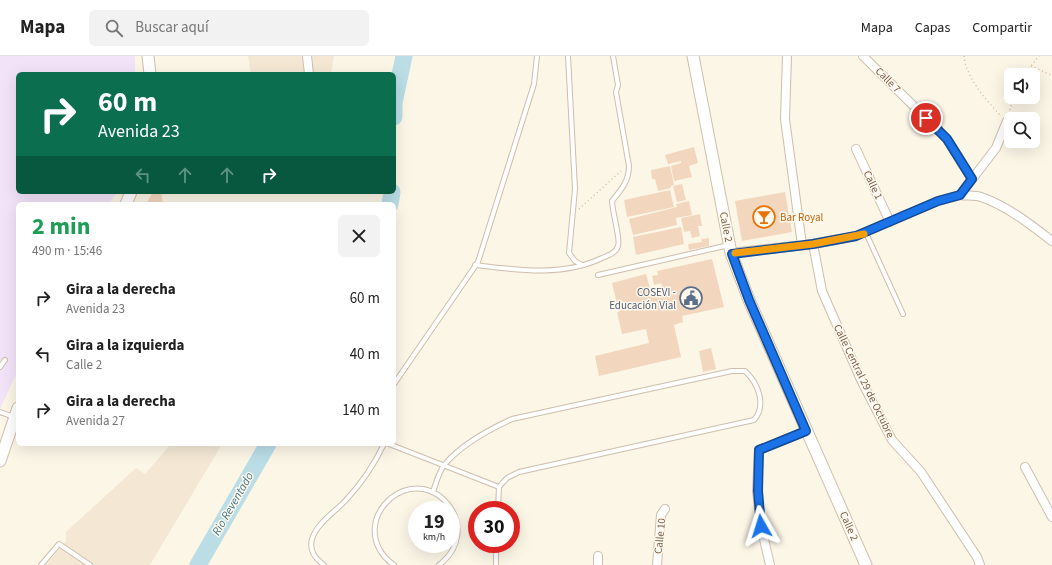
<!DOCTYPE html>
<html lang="es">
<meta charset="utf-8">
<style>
body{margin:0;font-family:"Source Sans 3",sans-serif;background:#f2f2f2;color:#222;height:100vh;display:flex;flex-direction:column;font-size:15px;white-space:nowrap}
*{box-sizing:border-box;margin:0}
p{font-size:13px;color:#767676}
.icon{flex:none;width:22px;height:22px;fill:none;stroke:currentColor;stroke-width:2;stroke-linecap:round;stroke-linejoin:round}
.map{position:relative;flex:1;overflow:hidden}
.details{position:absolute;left:16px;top:146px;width:380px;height:244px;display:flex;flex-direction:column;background:#fff;border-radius:6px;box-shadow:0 4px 16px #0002}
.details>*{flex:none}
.banner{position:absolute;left:16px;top:16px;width:380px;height:122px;border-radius:6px;box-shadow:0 4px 16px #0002;background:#0b6e4f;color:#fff;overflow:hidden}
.buttons{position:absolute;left:1004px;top:12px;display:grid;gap:8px}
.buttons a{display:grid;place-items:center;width:36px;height:36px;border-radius:6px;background:#fff;box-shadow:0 4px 16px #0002;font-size:20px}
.speed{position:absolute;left:408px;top:445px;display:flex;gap:8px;font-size:20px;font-weight:700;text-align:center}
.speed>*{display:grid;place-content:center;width:52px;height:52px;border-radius:50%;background:#fff;box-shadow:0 4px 16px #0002;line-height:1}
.speed small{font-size:10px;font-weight:400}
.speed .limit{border:6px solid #d22;background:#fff;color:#111}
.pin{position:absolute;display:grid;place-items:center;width:34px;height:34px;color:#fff;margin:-17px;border:2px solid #fff;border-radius:50%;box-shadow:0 1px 4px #0007}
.me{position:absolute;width:44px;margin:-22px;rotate:354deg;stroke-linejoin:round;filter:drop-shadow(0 0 3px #0008)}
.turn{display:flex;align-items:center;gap:14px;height:84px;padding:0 16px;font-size:18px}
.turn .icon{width:52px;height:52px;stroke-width:2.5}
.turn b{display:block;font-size:28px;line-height:34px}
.lanes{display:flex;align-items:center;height:38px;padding:0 16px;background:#0003;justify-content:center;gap:20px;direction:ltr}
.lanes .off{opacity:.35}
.round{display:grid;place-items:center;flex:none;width:42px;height:42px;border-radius:6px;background:#f2f2f2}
.overview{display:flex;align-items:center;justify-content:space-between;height:68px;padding:0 16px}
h1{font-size:24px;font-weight:700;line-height:30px;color:#1e9e55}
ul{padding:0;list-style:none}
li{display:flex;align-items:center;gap:12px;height:56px;padding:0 16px}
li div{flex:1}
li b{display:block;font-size:15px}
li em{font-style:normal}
header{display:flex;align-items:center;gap:24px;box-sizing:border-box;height:56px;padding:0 20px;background:#fff;border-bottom:1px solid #e0e0e0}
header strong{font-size:19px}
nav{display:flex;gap:22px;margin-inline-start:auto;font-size:14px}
.search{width:280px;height:36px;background:#f2f2f2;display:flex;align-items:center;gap:10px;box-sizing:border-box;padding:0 14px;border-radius:6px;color:#767676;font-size:15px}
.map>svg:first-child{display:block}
.residential{fill:#f4e8d5}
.education{fill:#f3e3f9}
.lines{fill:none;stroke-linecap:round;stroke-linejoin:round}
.river{stroke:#badde6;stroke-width:17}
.building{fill:#f2d7be}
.lane-casing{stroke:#cebead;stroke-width:6}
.street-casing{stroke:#cebead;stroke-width:10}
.secondary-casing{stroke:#d1bfaa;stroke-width:13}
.path{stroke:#d7baa1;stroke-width:1.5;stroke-dasharray:1 3;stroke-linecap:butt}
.lane{stroke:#fff;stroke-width:4}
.street{stroke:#fff;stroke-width:8}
.secondary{stroke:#fff;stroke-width:11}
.route-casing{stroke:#114b97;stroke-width:10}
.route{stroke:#1a73e8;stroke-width:7}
.slow{stroke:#f59e0b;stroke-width:7}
.labels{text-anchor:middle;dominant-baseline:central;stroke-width:3;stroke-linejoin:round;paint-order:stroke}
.street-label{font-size:11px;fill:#765d4b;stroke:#fff9ed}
.food-label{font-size:11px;fill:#c56008;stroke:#fff9ed;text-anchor:start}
.service-label{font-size:11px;fill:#4e5e75;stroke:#fff9ed;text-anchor:end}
.water-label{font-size:12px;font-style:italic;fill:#44798a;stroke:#fff9ed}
</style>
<header>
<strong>Mapa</strong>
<div class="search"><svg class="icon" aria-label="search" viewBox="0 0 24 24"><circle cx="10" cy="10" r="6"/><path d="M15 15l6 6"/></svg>Buscar aquí</div>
<nav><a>Mapa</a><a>Capas</a><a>Compartir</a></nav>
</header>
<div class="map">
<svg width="1052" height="509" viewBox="0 0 1052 509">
<rect width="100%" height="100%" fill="#fcf6e7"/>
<g class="residential">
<path d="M248,0H334L331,18H251Z"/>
<path d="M171,388H222L150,509H46L66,485V476L136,412L145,418Z"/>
</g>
<path class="education" d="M0,0H135V18H18V136H117L109,148H18V314L0,353Z"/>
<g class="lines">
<g class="river">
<path d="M394,61V47L404,0"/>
<path d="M390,148L392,136"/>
<path d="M198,509L268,388"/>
</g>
</g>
<g class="building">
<path d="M694,91L698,107L689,110L692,121L674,125L671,110L681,107V105L668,108L665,99Z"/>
<path d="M670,110L674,129L671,130V132L658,135L655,123H652L651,114Z"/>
<path d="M682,128L686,144L677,146L673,130Z"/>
<path d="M670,134L674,151L627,161L624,144Z"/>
<path d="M153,136H161L163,148H146Z"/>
<path d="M785,136L792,176L742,185L735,145Z"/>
<path d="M689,145L692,159L676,162L677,169L633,179L629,163L677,151L676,148Z"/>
<path d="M700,158L702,170H698L700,180L692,182L690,175L684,176L681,162Z"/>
<path d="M681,171L684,188L636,199L633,181Z"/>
<path d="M709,182V190L689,194L688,188L702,186L701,183Z"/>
<path d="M712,203L724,251L682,260L683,266L674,269L681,301L599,320L595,300L649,287L646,273L622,278L617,256H619L612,227L646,218L650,232H655L662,230L661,227L654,229L652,220L658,219L657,215Z"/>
<path d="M711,292L716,313L703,316L699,295Z"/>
</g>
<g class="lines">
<g class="lane-casing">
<g id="lane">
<path d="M568,0L575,133L569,197L575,205L582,209"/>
<path d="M866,177L903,258"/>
<path d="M475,209C517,214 563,221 602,202C609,199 616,197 618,190C621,184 612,155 612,145C621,134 629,125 629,110L616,36L618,29L613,0"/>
<path d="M598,219L729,189"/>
<path d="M0,311L5,304"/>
<path d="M394,328L478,206L534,28L537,0"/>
<path d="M0,356L14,361"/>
<path d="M389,388L499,431"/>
<path d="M433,436C436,427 439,415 445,408C462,388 488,374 512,363L732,315H745C758,327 767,349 754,364L519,416L507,422L499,431L498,454"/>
<path d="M41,509L59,488L90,509"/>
<path d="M324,509C315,502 309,495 312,483C317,467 335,456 346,444C362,427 374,409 384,388"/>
<path d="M394,509C381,500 373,486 375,470C376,459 383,449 391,442C434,408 486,473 439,509"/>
<path d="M496,509V488"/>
</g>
</g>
<g class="street-casing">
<g id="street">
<path d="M307,0L309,18"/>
<path d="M787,0L785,63L802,189"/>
<path d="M863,0L947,83L972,123"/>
<path d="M856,93L890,166"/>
<path d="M960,139C966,140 975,139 981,141C1007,150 1030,168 1052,185"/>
<path d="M813,188L822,235L861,324L892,384L921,416L977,501L980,509"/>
<path d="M731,197L813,188L856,180L938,145L960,139L996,92L1007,65"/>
<path d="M1025,411L1052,461"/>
<path d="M598,509V500"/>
<path d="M657,509L661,459L665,453"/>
<path d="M770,509L761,470L757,435L759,394L806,375"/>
</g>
</g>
<g class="secondary-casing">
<g id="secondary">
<path d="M148,0L150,18"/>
<path d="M693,0L731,197L749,244L866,509"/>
<path d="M126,148L131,136"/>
<path d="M0,405L18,352"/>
</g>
</g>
<g class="path">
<path d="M964,0C966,22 987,45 1001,60"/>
<path d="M1031,10L1051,19"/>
<path d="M1024,19L1039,0"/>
<path d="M1009,58L1013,41"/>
<path d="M579,153L621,115"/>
</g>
<use href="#lane" class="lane"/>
<use href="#street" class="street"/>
<use href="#secondary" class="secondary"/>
</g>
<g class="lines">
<g class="route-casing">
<path id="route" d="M761,470L758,435L759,394L806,375L749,244L732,198L813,188L856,180L938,145L960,139L972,123L947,83L926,62"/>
</g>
<use href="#route" class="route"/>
<path class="slow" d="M735,197L813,188L864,178"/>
</g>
<defs>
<g id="bar-ring" transform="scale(1.15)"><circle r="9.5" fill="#fff9ed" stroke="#e8710a" stroke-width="1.5"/><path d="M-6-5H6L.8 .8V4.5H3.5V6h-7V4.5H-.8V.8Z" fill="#e8710a"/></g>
<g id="civic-ring" transform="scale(1.15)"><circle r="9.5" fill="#fff9ed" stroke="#5c6f8a" stroke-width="1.5"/><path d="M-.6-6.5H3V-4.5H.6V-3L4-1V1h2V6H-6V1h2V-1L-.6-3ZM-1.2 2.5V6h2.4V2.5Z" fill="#5c6f8a"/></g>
</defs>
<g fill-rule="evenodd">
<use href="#bar-ring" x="764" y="161"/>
<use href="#civic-ring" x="691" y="242"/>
</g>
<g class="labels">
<g class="street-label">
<text transform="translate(888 24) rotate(45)">Calle 7</text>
<text transform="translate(873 129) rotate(65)">Calle 1</text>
<text transform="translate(726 171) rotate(79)">Calle 2</text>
<text transform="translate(864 325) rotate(64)">Calle Central 29 de Octubre</text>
<text transform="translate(849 470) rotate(66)">Calle 2</text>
<text transform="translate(660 480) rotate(-84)">Calle 10</text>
</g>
<g class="food-label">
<text x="780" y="161">Bar Royal</text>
</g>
<g class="service-label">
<text x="676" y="236">COSEVI -<tspan x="676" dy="13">Educación Vial</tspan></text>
</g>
<g class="water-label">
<text transform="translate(233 448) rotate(-60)">Rio Reventado</text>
</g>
</g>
</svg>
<div class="buttons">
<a><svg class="icon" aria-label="sound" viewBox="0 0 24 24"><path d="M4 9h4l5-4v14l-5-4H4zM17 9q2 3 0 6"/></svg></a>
<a><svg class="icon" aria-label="search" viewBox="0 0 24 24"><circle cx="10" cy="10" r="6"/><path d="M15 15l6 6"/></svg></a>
</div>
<div class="speed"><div>19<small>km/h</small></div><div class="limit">30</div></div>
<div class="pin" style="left:926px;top:62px;background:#d93025"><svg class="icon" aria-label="arrive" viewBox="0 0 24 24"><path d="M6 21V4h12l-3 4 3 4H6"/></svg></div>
<svg class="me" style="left:761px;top:470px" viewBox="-20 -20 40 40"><path d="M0-17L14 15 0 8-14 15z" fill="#1a73e8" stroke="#fff" stroke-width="4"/></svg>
<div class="banner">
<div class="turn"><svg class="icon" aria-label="right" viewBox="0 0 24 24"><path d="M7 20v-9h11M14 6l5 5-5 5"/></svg><div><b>60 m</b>Avenida 23</div></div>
<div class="lanes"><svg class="icon off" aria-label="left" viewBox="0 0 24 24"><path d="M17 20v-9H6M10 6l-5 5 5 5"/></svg><svg class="icon off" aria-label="ahead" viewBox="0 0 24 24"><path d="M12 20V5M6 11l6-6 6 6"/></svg><svg class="icon off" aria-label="ahead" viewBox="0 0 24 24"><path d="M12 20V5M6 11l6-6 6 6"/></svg><svg class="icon" aria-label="right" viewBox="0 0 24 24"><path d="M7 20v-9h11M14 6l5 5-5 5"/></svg></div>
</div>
<section class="details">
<div class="overview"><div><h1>2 min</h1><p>490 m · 15:46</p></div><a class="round"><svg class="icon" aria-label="close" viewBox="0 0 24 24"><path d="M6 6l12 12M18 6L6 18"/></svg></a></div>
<ul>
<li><svg class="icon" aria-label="right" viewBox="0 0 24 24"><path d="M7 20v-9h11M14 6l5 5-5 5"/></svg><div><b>Gira a la derecha</b><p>Avenida 23</p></div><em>60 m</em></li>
<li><svg class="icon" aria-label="left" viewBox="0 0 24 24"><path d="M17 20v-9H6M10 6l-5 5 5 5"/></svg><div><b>Gira a la izquierda</b><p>Calle 2</p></div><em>40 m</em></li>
<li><svg class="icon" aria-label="right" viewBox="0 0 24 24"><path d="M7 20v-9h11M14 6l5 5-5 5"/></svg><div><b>Gira a la derecha</b><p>Avenida 27</p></div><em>140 m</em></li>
</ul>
</section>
</div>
